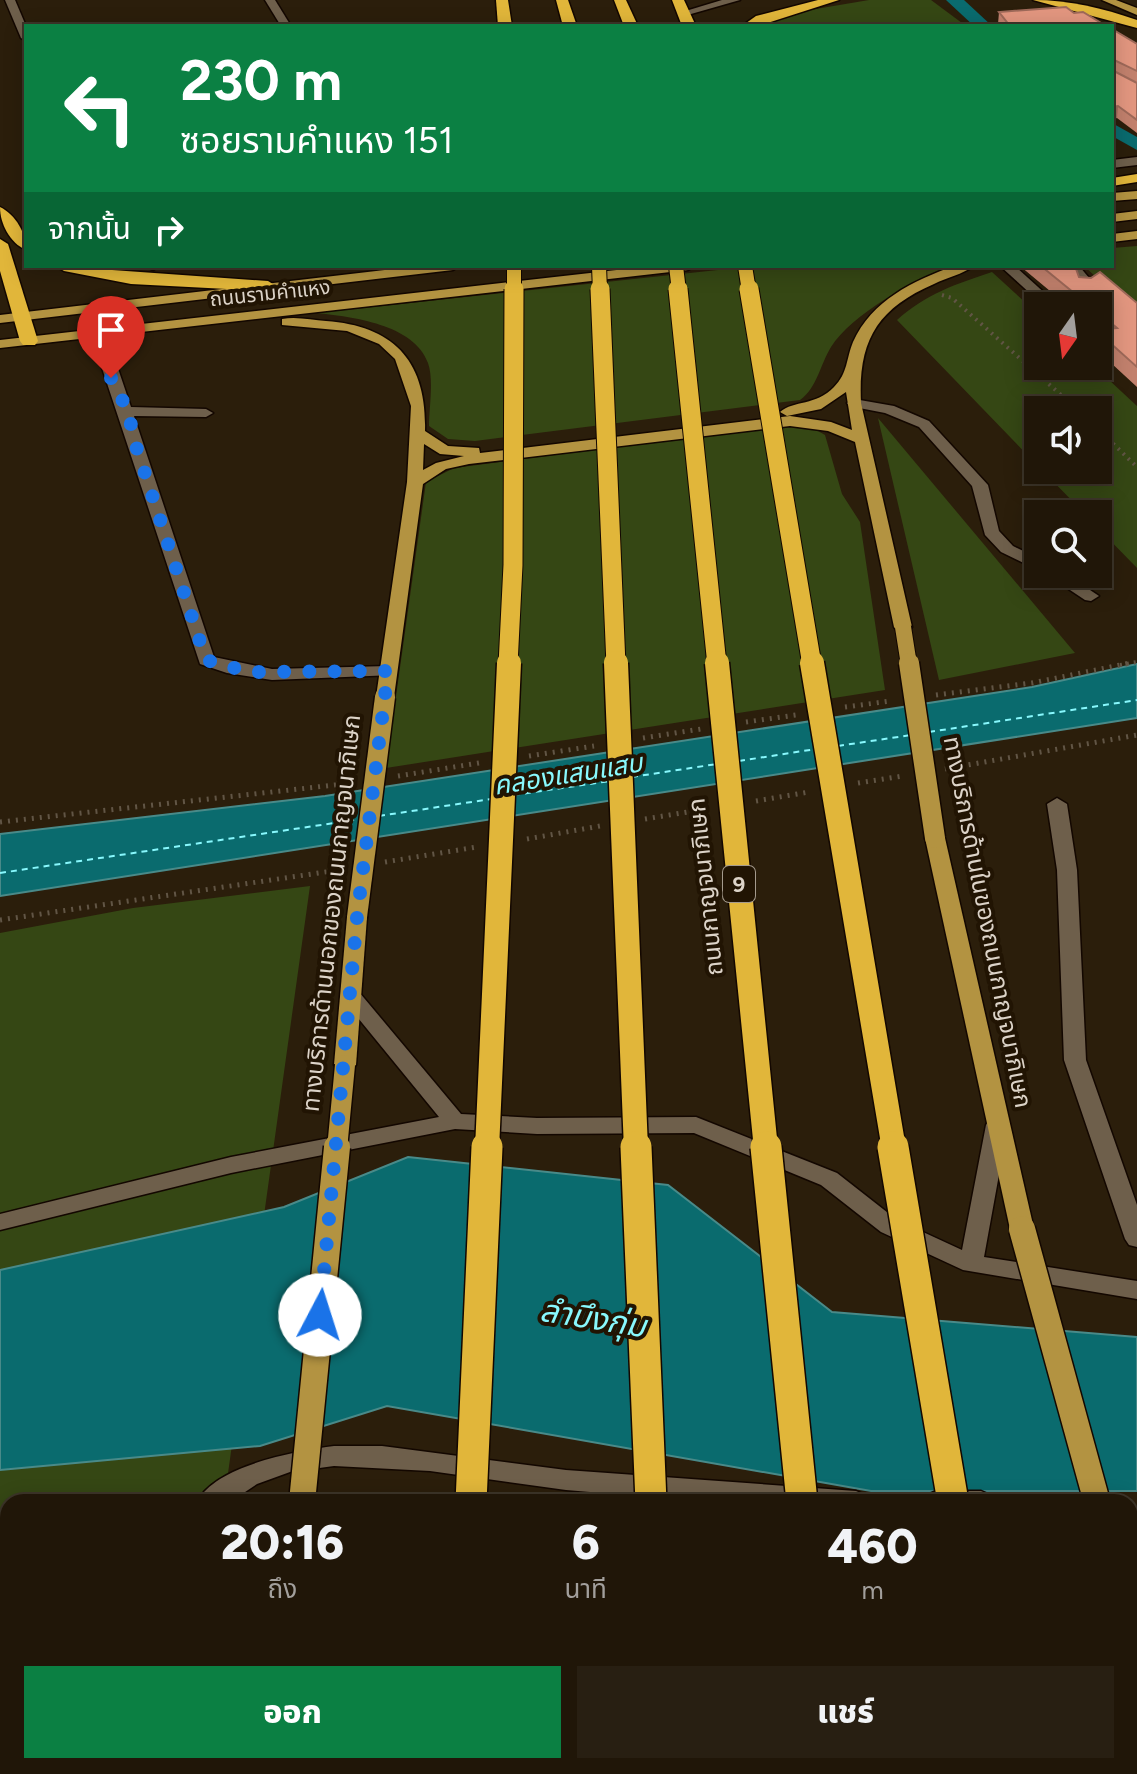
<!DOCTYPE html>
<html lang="th">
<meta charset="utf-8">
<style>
body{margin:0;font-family:Figtree,"Noto Sans Thai",sans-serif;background:#281f12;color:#f1f3f6;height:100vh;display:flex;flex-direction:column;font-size:30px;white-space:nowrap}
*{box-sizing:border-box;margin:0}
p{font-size:26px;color:#a29f9c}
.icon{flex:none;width:44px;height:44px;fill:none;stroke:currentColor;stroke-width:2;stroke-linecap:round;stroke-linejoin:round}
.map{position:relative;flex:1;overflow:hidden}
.details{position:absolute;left:0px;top:1494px;width:1138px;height:280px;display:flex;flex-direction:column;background:#201608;border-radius:24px 24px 0 0;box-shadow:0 4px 20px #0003,0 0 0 2px #3d3529}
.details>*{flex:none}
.hud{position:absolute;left:24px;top:24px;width:1090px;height:244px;border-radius:0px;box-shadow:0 4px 20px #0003,0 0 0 2px #3d3529;background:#0b8043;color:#fff;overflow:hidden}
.needle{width:52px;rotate:194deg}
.buttons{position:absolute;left:1024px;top:292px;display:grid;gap:16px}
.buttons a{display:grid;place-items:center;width:88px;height:88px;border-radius:0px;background:#201608;box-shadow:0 4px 20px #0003,0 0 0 2px #3d3529;font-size:40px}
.pin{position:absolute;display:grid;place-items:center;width:68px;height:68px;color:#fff;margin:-82px -34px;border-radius:50% 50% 50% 0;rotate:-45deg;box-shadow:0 0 8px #0007}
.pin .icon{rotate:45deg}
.me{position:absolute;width:88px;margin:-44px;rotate:5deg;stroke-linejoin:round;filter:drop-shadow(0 0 6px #0008)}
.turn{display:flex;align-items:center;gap:28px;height:168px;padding:0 24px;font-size:36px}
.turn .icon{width:104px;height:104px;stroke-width:2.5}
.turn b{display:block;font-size:56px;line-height:68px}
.then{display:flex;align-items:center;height:76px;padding:0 24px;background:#0003;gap:16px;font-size:30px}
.eta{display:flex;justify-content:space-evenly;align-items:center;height:136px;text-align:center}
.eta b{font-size:48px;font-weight:800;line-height:56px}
.cta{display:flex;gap:16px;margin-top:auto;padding:16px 24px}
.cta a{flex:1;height:92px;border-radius:0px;background:#0b8043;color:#fff;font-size:32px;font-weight:800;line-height:92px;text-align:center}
.cta a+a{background:#281f12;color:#f1f3f6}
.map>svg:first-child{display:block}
.green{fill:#354714}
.water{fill:#0a6b6e;stroke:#498a89;stroke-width:2}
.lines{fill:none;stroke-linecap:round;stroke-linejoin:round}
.canal{fill:#0a6b6e;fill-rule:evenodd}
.ferry{stroke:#88f8fd;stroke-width:2;stroke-dasharray:6 5;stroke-linecap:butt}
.minor-casing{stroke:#130700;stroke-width:3}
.major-casing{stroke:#130700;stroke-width:3}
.highway-casing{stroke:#130700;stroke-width:3}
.path-far1{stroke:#615545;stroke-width:4;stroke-dasharray:2 5;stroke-linecap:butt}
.path{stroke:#615545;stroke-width:5;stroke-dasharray:2 6;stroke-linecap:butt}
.minor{fill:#6e5f4b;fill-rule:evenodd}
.major{fill:#b39341;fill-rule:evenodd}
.highway{fill:#e1b63a;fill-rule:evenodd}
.major-bridge-far2-casing{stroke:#130700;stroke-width:18;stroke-linecap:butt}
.major-bridge-far1-casing{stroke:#130700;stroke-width:23;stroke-linecap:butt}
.major-bridge-casing{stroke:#130700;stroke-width:29;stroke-linecap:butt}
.highway-bridge-far3-casing{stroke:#130700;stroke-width:16;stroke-linecap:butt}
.highway-bridge-far2-casing{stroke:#130700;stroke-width:21;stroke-linecap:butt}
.highway-bridge-far1-casing{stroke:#130700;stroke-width:27;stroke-linecap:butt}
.highway-bridge-casing{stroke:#130700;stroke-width:34;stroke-linecap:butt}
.major-bridge-far2{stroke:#b39341;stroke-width:16}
.major-bridge-far1{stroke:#b39341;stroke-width:20}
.major-bridge{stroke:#b39341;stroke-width:26}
.highway-bridge-far3{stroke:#e1b63a;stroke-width:14}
.highway-bridge-far2{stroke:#e1b63a;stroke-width:19}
.highway-bridge-far1{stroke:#e1b63a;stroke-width:24}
.highway-bridge{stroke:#e1b63a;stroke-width:31}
.wall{fill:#c2816d}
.shaded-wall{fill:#9e6959}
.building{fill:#e2967f;stroke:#9e6959;stroke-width:2}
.route{stroke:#1a73e8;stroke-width:14;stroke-dasharray:0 25.2}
.labels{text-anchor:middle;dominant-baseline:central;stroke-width:8;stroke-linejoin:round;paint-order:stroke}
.far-street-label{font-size:20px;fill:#dcd3c8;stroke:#211403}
.shield{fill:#211403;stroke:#a49a8d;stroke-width:2}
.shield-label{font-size:22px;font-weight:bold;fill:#dcd3c8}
.street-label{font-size:24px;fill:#dcd3c8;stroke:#211403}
.water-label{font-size:26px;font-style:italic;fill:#88f8fd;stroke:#211403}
.near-water-label{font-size:32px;font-style:italic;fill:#88f8fd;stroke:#211403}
</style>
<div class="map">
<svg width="1137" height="1774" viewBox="0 0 1137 1774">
<rect width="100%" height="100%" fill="#2b1e0b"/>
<g class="green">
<path d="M869,0H931L966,26H762L804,11Z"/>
<path d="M1137,246V315L1084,266H1112V248Z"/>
<path d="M755,266H949C914,280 851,315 831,347C820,365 817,388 800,400L475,441L448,439L429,426C429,408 434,380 428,363C414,324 352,317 317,313Z"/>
<path d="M992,272L1038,314V366H1094L1137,406V568L1098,528V514H1085L1042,470H1098V410H1038V466L897,320C926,294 956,284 992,272Z"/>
<path d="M878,418L1075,653L939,680Z"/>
<path d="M789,424L811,427L825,435L842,494L860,522L885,690L386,768L426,482L454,468Z"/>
<path d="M310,886L224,1502H8V1766H199L198,1774H0V933L133,908Z"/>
</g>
<g class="water">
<path d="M1137,664V718L0,896V834L325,796L1032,687Z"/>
<path d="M408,1157L668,1185L832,1312L1137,1337V1491H871L387,1406L260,1446L0,1470V1270L284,1207Z"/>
</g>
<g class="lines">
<g class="canal">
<path d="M946,0H964L992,26H974Z"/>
<path d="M1112,123L1137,137V150L1112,136Z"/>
</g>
<g class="ferry">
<path d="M929,732L1137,700"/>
<path d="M838,746L911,735"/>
<path d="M739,761L816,749"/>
<path d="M632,777L717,764"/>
<path d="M514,795L610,781"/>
<path d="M379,816L491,799"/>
<path d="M0,873L361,819"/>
</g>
<g class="minor-casing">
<g id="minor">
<path d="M5,0H15L26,26V41L21,38Z"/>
<path d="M265,0H275L291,26H281Z"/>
<path d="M722,0H740L684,16L679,13Z"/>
<path d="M1137,157V165L1112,168V160Z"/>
<path d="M144,266H160L153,270Z"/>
<path d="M1000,266H1015L1059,306H1044Z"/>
<path d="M1065,266H1079L1090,279L1089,291H1079L1076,280Z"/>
<path d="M99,329L106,333L131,407L206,409L213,413L206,417L134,416L214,657L272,669L388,666L397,671L394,675L272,680L227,673L200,664L95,347L92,333Z"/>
<path d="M854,399L894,406L929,421L988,485L999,531L1013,546L1038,558V570L1001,552L985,535L972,486L919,427L885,413L849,406L847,403Z"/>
<path d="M1046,574H1066L1099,596L1091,601L1085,600Z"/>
<path d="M1057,798L1067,804L1077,870L1086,1060L1137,1205V1247L1129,1245L1125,1239L1064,1060L1057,870L1047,804Z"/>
<path d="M352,990L359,992L461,1114L537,1118L696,1117L837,1173L897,1220L962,1250L986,1125L989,1120H1005L1008,1125L984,1257L1137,1281V1299L963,1270L881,1232L821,1185L694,1133L537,1134L455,1129L231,1173L0,1230V1214L231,1157L439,1117L345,1002L341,997L345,992Z"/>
<path d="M334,1446H382L566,1470L856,1491L865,1495L869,1502L674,1499L566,1490L430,1471L334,1466L290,1472L257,1484L230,1502H197C216,1465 297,1451 334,1446Z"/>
<path d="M936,1491H981L990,1495L994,1502H923L927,1495Z"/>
<path d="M1130,1521L1137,1522V1544L1130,1543Z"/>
<path d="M8,1540V1562L0,1564V1542Z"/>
<rect x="199" y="1766" width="30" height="8"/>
</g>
</g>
<g class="major-casing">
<g id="major">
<path d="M1102,0H1116L1137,8V15Z"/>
<path d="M1137,191V199L1112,201V193Z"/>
<path d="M1137,211V219L1112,222V214Z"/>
<path d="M1137,231V239L1112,242V234Z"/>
<path d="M419,266H460L453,270L0,323V315Z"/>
<path d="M652,266H695L688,270L0,348V340Z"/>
<path d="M954,266H974C963,274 946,278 934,284C876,309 858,342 861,403L912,627L909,631H897L894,627L855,442L828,431L790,426L469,464L446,469L423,484L394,697L391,701H379L376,697L407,482L411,406L395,359L379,344L347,331L282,325V319C296,316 312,320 326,321C394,326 427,361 425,431L448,446L479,448L480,453L790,416L831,422L852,430L846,392L821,409L787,416L780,412C794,400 816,406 834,387C848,373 846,359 853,342C872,300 913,281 954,266ZM424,444L440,454L464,456L436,463L423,470Z"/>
<path d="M935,832L945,838L1034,1229L1030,1235H1014L1010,1229L925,838Z"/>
<path d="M357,911L367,917L356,1065L345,1072L334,1065L347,917Z"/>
<path d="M1130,1609L1137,1612V1647L1130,1644Z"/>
<path d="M257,1766H287L286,1774H256Z"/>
</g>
</g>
<g class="highway-casing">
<g id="highway">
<path d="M496,0H508L512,26H498Z"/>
<path d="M556,0H568L577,26H563Z"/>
<path d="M614,0H626L638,26H624Z"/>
<path d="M672,0H684L696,26H682Z"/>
<path d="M818,0H839L758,26H742L756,16Z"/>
<path d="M1033,0C1070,0 1102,8 1137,20V28Z"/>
<path d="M1137,174V182L1112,186V178Z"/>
<path d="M0,207C16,215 26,233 26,250C10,243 0,224 0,207Z"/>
<path d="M0,239L8,244L38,341L35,345H23L20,341L0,271Z"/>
<path d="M56,266L268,281L276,286L268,291L131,284L64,271Z"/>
<path d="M395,1766H431L429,1774H393Z"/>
<rect x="449" y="1766" width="36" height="8"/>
<rect x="644" y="1766" width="36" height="8"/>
<path d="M811,1766H847L848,1774H812Z"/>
<path d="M978,1766H1014L1016,1774H980Z"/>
</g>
</g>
<g class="path-far1">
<path d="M942,295L952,298L1078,410"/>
<path d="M1098,429L1137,467"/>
<path d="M1120,665L1137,662"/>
</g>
<g class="path">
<path d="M936,695L1032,683L1130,663"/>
<path d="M845,707L891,701"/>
<path d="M746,722L796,715"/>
<path d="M643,738L701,729"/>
<path d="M529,756L594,746"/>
<path d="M945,769L1137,735"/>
<path d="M398,776L479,763"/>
<path d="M858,783L903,776"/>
<path d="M756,801L809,792"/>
<path d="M645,819L706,809"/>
<path d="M0,822L353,783"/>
<path d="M527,839L600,826"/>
<path d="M385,862L477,847"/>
<path d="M0,920L339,870"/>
</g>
<use href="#minor" class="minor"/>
<use href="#major" class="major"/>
<use href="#highway" class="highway"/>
<g class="major-bridge-far2-casing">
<path id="major-bridge-far2" d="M903,627L909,665"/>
</g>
<g class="major-bridge-far1-casing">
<g id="major-bridge-far1">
<path d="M909,663L935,838"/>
<path d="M357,917L385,697"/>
<path d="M337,1149L345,1065"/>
</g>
</g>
<g class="major-bridge-casing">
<g id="major-bridge">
<path d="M1022,1229L1097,1502"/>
<path d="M302,1502L337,1147"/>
</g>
</g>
<g class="highway-bridge-far3-casing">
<g id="highway-bridge-far3">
<path d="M599,266L600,291"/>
<path d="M676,266L679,291"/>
<path d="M745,266L749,291"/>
<path d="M514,291V266"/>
</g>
</g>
<g class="highway-bridge-far2-casing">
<g id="highway-bridge-far2">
<path d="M600,289L616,665"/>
<path d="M678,289L717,665"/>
<path d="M749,289L812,665"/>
<path d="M508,665L513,565L514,289"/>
</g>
</g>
<g class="highway-bridge-far1-casing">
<g id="highway-bridge-far1">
<path d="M616,663L636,1149"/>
<path d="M717,663L766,1149"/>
<path d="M812,663L894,1149"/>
<path d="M487,1149L509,663"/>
</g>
</g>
<g class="highway-bridge-casing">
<g id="highway-bridge">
<path d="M636,1147L651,1502"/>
<path d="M766,1147L802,1502"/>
<path d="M893,1147L953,1502"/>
<path d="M471,1502L487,1147"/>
<path d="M1029,1766L1032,1774"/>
</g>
</g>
<use href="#major-bridge-far2" class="major-bridge-far2"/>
<use href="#major-bridge-far1" class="major-bridge-far1"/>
<use href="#major-bridge" class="major-bridge"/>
<use href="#highway-bridge-far3" class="highway-bridge-far3"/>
<use href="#highway-bridge-far2" class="highway-bridge-far2"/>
<use href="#highway-bridge-far1" class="highway-bridge-far1"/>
<use href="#highway-bridge" class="highway-bridge"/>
</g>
<g class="wall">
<path d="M999,12L1074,13L1106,26H1000L998,24Z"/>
<path d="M1112,29L1137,44V133L1117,118L1112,119Z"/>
<path d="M1020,266H1075L1079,277L1137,303V387L1098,351V306H1068Z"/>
</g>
<path class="shaded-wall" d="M1118,106L1117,118L1112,119V107Z"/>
<g class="building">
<path d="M1066,7L1074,13L1083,12L1106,26H1010L999,12Z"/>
<path d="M1112,29L1137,44V71L1112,59Z"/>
<path d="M1112,70L1137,83V120L1118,106L1112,107Z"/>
<path d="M1041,266H1075L1079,277L1091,278L1100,272L1137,303V367L1098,332V330L1117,328L1098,312V306H1090Z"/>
</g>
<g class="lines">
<path class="route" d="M111,378L128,411L135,443L206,660L249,672L388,671L357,917L320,1315"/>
</g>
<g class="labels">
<g class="far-street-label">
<text transform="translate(270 293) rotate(-6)">ถนนรามคำแหง</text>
</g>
<rect class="shield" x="723" y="866" width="32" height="36" rx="6"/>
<g class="shield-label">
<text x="739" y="884">9</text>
</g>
<g class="street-label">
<text transform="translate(705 887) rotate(-96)">ถนนกาญจนาภิเษก</text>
<text transform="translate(331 913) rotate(-84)">ทางบริการด้านนอกของถนนกาญจนาภิเษก</text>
<text transform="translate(988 922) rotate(79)">ทางบริการด้านในของถนนกาญจนาภิเษก</text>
</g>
<g class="water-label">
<text transform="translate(568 774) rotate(-9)">คลองแสนแสบ</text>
</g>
<g class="near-water-label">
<text transform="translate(593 1318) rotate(9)">ลำบึงกุ่ม</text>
</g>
</g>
</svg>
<div class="buttons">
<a><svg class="needle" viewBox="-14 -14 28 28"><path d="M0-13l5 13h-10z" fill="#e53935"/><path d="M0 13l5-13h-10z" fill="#a29f9c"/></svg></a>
<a><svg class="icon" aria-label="sound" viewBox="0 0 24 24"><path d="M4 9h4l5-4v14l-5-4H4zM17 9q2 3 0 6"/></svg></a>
<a><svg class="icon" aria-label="search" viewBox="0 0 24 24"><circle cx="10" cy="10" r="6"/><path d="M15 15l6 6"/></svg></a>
</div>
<div class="pin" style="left:111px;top:378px;background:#d93025"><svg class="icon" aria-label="arrive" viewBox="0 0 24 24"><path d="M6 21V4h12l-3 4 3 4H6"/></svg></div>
<svg class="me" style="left:320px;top:1315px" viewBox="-20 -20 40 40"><circle r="19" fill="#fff"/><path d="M0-13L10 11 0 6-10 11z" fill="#1a73e8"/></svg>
<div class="hud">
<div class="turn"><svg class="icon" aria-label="left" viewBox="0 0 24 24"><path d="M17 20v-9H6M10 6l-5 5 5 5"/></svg><div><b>230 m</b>ซอยรามคำแหง 151</div></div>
<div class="then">จากนั้น<svg class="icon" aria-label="right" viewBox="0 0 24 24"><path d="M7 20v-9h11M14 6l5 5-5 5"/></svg></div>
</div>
<section class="details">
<div class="eta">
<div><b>20:16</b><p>ถึง</p></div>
<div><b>6</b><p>นาที</p></div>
<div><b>460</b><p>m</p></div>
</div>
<div class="cta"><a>ออก</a><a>แชร์</a></div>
</section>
</div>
